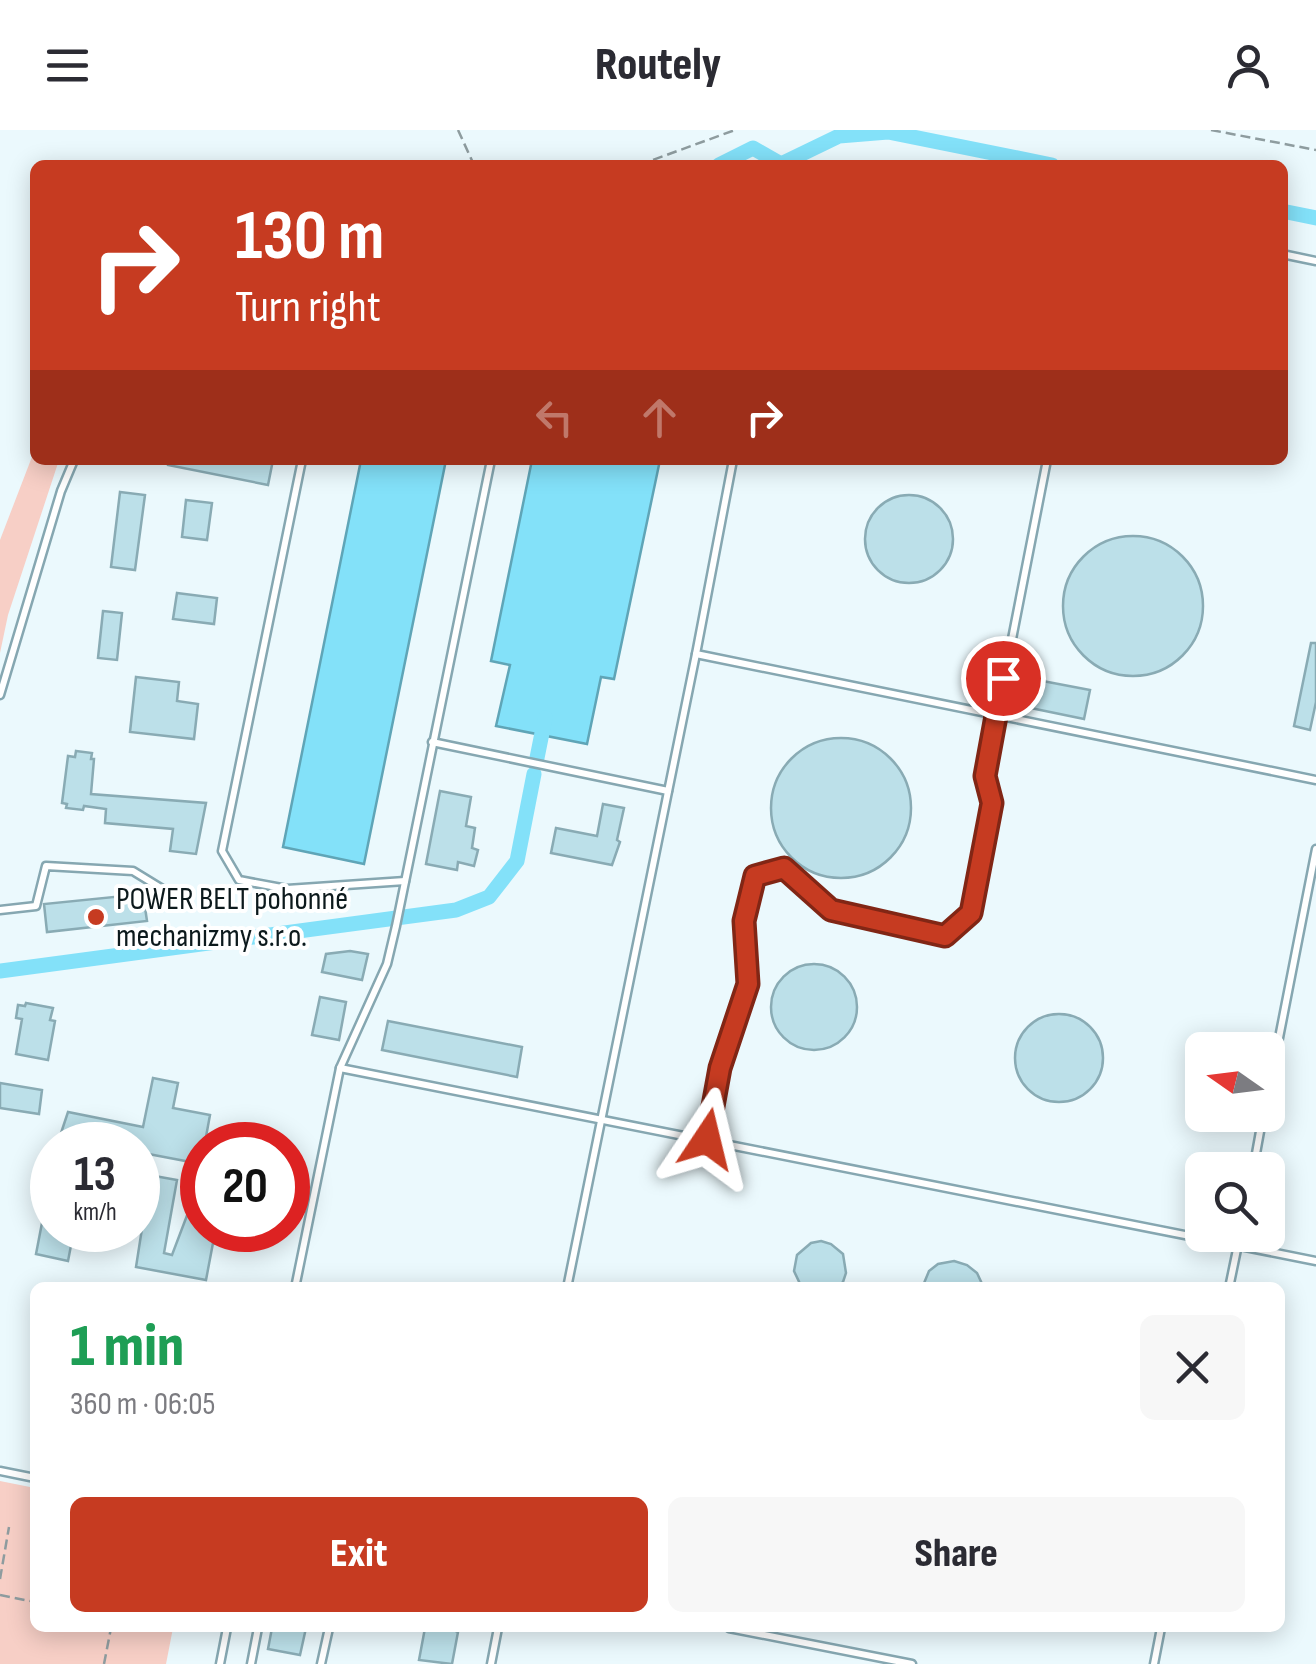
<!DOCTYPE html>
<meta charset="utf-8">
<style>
body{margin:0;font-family:"Sofia Sans Condensed",sans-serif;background:#f7f7f7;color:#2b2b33;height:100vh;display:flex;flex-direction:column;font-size:38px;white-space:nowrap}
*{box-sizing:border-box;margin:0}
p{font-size:32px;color:#7c7c81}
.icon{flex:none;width:55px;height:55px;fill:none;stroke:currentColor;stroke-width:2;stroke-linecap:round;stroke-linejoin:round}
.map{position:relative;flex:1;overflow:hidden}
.details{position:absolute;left:30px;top:1152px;width:1255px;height:350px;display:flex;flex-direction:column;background:#fff;border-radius:15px;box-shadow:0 5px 25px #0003}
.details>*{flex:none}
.hud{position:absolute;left:30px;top:30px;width:1258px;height:305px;border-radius:15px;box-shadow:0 5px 25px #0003;background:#c63b21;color:#fff;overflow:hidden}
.needle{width:65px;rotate:284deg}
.fabs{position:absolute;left:1185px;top:902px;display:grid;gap:20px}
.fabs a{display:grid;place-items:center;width:100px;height:100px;border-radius:15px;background:#fff;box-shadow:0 5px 25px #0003;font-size:50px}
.speed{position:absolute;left:30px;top:992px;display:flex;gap:20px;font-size:50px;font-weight:700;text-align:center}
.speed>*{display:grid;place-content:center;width:130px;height:130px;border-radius:50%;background:#fff;box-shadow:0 5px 25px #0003;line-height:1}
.speed small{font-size:25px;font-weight:400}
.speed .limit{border:15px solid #d22;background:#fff;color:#111}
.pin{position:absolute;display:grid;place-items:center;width:85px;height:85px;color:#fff;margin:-42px;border:5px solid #fff;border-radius:50%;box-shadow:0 2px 10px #0007}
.me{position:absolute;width:110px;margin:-55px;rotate:10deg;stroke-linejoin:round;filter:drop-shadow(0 0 8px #0008)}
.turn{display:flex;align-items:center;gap:35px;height:210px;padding:0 40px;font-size:45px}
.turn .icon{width:130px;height:130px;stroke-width:2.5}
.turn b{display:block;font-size:70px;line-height:85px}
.lanes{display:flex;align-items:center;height:95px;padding:0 40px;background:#0003;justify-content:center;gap:50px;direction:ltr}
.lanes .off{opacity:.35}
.round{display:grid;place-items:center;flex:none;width:105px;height:105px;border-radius:15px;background:#f7f7f7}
.overview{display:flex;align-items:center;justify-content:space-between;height:170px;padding:0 40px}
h1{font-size:60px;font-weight:800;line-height:75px;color:#1e9e55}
.primary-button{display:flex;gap:20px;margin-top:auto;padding:20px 40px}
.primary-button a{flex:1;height:115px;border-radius:15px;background:#c63b21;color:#fff;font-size:40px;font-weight:800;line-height:115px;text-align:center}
.primary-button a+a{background:#f7f7f7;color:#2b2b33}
header{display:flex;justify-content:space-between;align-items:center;height:130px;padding:0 40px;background:#fff;font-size:45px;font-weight:800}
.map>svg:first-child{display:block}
.green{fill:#f7cfc6}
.water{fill:#83e1f9;stroke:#5fa5b7;stroke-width:2.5}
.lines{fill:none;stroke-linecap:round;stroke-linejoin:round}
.canal{stroke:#83e1f9;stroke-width:15}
.building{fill:#bce0e9;stroke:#89abb4;stroke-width:2.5}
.lane-casing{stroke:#86a7b1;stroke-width:11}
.path{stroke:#8e9c9f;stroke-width:2.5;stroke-dasharray:10 5;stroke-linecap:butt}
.lane{stroke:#fff;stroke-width:6}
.route-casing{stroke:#812615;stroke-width:25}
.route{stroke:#c63b21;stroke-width:18}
.poi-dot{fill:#c63b21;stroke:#fff;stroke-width:4}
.labels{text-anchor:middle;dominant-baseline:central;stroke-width:8;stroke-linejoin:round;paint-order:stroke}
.poi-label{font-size:32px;fill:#0c191c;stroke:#fff;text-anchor:start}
</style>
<header><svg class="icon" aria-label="menu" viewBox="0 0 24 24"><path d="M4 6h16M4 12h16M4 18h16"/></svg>Routely<svg class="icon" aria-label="person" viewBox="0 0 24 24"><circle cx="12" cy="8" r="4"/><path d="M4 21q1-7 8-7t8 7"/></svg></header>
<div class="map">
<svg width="1316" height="1534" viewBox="0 0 1316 1534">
<rect width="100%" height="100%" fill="#ebf9fd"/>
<g class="green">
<path d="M35,319V330H59L8,485L0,523V410Z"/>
<path d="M0,1351L35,1358V1498H173L166,1534H0Z"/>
</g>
<g class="water">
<path d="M361,330H446L364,734L283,717Z"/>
<path d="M532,330H660L614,549L601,547L587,614L496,596L510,535L491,531Z"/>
</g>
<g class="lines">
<g class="canal">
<path d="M719,35L753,18L781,34"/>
<path d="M779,35L839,6L888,2L1052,35"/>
<path d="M1282,81L1316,88"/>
<path d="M537,628L545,588"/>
<path d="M0,841L456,780L489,767L517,731L534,644"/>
</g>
</g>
<g class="building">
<path d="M168,330H273L268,355L168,335Z"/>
<path d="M120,362L145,365L135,440L111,437Z"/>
<circle cx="909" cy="409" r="44"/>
<path d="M186,370L212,373L207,410L182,407Z"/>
<circle cx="1133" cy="476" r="70"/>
<path d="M177,463L217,468L214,494L173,489Z"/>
<path d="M103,481L122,483L117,530L98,528Z"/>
<path d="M1311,513H1316V572L1310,600L1294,596Z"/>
<path d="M136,547L179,552L177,571L198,574L194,609L130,602Z"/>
<path d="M1027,548L1090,560L1084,589L1021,576Z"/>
<circle cx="841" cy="678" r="70"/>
<path d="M76,621L92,623L91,629H94L91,664L206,673L196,724L170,721L173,699L105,693L106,679L84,676L83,680L66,678L67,674L62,673L68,626L75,627Z"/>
<path d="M440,661L471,667L466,696L475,698L472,718L478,720L474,736L458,732L457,740L426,734Z"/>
<path d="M603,674L624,678L617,710L620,712L612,735L551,723L556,698L597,706Z"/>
<path d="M143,764L147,791L47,802L44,774Z"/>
<path d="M350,821L368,824L362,850L322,842L326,824Z"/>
<circle cx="814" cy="877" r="43"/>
<path d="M320,867L346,872L339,910L312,905Z"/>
<path d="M26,873L53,878L50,890L55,891L48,930L16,924L22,889L16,888L18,875L25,876Z"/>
<circle cx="1059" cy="928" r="44"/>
<path d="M388,891L522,917L517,947L382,920Z"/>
<path d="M153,948L178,953L173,978L210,985L201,1034L138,1022L140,1015H88L59,1009L68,982L143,997Z"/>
<path d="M0,953L42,960L39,984L0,978Z"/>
<path d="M138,1043L177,1050L164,1123L172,1125L202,1046V1100H234L231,1117L213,1113L206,1150L136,1137L148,1060L138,1059Z"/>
<path d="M47,1067H52V1100H74L68,1131L36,1124Z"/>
<path d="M821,1111L831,1114L843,1124L846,1143L843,1152L837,1158H802L794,1141L797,1125L811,1113Z"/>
<path d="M954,1131L967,1135L977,1143L984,1158H922L929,1141L938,1134Z"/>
<path d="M272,1498H306L300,1525L268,1519Z"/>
<path d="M425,1498H449L458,1502L452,1534L419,1530Z"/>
</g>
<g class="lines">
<g class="lane-casing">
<g id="lane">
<path d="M1282,124L1316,131"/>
<path d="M302,330L222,721L239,750L287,759L405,751"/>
<path d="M733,330L696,524L1316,650"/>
<path d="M0,565L61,361L74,330"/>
<path d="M432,612L668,661"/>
<path d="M0,780L36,776L46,736L133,741L164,760"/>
<path d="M340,938L1316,1131"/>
<path d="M1268,964L1316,719"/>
<path d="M707,1009L720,938L748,854L744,791L755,746L784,738L831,780L945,806L971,783L992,673L985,647L1047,330"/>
<path d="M1253,1040L1263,985"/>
<path d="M295,1158L340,938L387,834L396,796L491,330"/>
<path d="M567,1158L696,524"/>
<path d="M1229,1158L1240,1105"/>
<path d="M0,1341L35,1348"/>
<path d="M729,1498L912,1534"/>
<path d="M220,1534L227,1498"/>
<path d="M251,1534L258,1498"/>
<path d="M321,1534L329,1498"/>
<path d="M491,1534L498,1498"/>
<path d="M1154,1534L1161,1498"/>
</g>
</g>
<g class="path">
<path d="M458,0L474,35"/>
<path d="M1211,0L1316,20"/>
<path d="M639,35L735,0"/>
<path d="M0,1449L9,1397"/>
<path d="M0,1465L35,1472"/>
<path d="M104,1534L111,1498"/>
</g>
<use href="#lane" class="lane"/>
</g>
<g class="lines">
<g class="route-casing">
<path id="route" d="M707,1009L720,938L748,854L744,791L755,746L784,738L831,780L945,806L971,783L992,673L985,646L1003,548"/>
</g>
<use href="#route" class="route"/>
</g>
<circle class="poi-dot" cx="96" cy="787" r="10"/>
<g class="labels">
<g class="poi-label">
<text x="116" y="769">POWER BELT pohonné<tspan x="116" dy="37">mechanizmy s.r.o.</tspan></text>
</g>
</g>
</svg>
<div class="fabs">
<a><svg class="needle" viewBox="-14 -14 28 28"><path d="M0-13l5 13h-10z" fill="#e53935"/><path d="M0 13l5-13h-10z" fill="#7c7c81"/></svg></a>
<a><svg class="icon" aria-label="search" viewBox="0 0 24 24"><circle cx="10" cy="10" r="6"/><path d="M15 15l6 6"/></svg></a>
</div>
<div class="speed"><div>13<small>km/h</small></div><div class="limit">20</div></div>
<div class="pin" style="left:1003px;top:548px;background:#d93025"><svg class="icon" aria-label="arrive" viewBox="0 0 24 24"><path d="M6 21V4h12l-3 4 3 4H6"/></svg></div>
<svg class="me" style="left:707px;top:1009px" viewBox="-20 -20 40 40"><path d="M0-17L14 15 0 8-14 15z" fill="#c63b21" stroke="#fff" stroke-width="4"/></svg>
<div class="hud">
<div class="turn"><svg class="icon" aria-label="right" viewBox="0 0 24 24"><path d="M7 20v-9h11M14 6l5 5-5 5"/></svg><div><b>130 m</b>Turn right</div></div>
<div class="lanes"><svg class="icon off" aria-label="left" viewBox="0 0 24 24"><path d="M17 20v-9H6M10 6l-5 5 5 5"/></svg><svg class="icon off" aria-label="ahead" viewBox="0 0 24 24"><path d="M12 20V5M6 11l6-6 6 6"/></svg><svg class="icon" aria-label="right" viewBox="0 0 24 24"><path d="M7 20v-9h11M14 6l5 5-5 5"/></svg></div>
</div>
<section class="details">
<div class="overview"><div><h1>1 min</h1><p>360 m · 06:05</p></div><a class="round"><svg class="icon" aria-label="close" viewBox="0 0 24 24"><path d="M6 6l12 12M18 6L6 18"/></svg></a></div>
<div class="primary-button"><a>Exit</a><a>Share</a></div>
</section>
</div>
